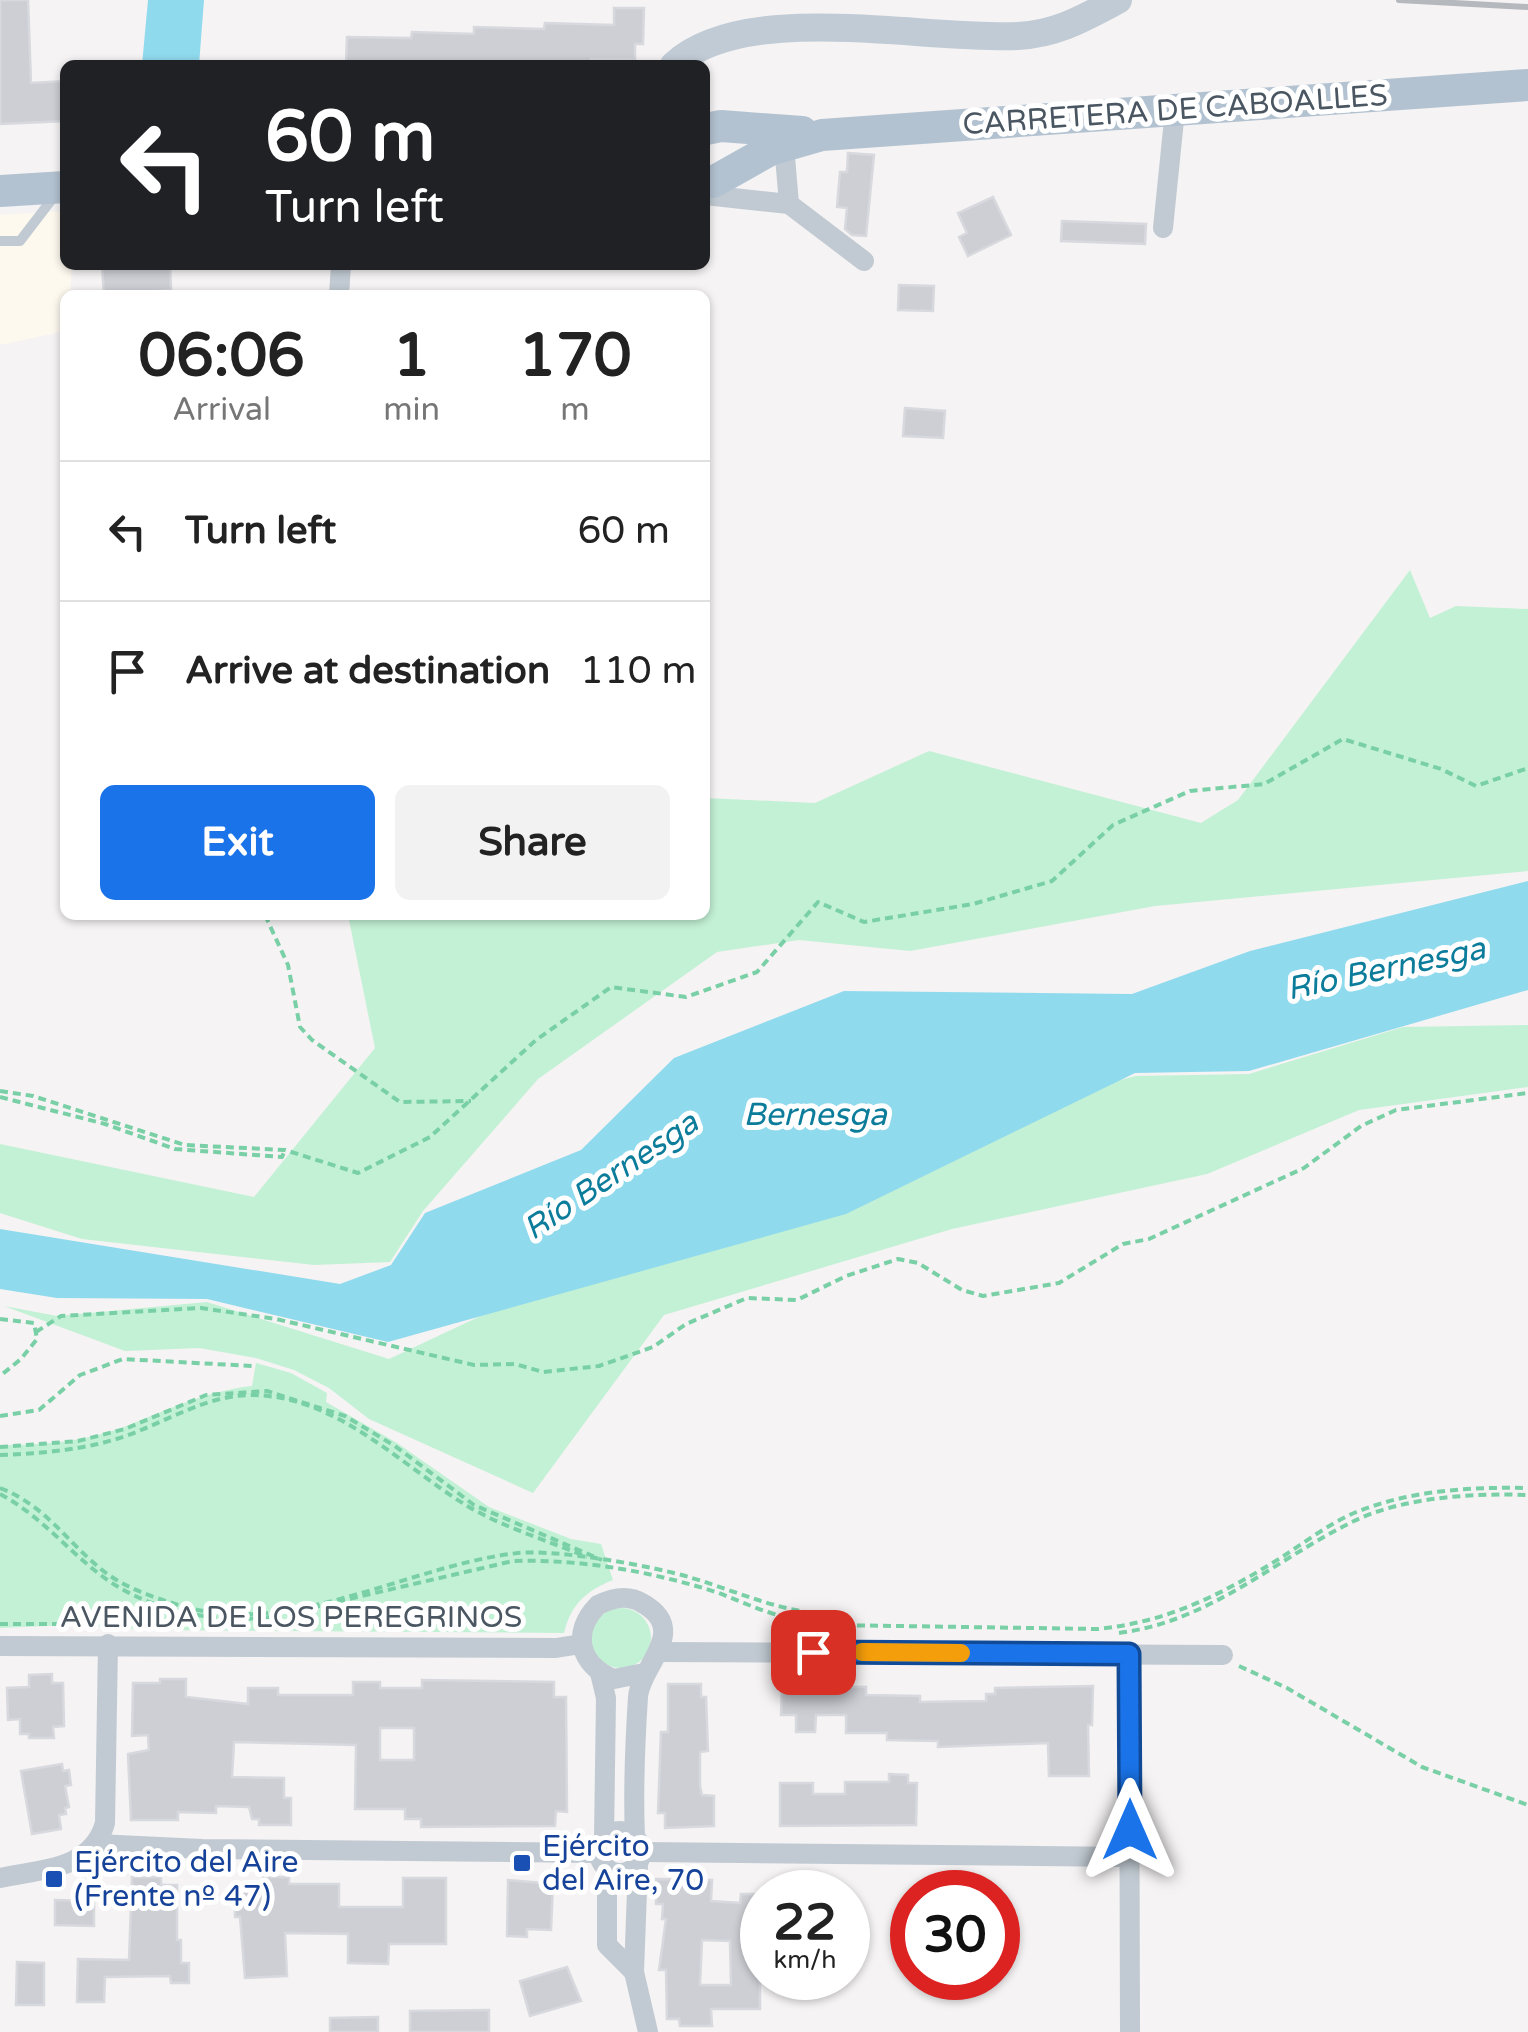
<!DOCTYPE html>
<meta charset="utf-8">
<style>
body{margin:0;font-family:"Varela Round",sans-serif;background:#f2f2f2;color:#222;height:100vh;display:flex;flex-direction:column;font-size:38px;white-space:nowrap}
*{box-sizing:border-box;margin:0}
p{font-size:32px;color:#767676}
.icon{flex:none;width:55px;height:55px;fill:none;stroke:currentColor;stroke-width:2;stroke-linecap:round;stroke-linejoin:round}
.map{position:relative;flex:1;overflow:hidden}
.panel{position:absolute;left:60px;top:290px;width:650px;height:630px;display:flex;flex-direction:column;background:#fff;border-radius:15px;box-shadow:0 2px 8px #0004}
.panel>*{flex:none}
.top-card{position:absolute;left:60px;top:60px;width:650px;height:210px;border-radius:15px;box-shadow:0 2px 8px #0004;background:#202124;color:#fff;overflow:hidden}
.speed{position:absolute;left:740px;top:1870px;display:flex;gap:20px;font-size:50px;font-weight:700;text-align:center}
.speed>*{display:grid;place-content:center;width:130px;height:130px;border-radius:50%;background:#fff;box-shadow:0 2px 8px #0004;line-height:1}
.speed small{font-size:25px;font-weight:400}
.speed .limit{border:15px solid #d22;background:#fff;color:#111}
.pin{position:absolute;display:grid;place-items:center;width:85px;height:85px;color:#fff;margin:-42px;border-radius:20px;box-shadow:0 5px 15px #0006}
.me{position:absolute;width:110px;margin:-55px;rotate:0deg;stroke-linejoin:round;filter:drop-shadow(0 0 8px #0008)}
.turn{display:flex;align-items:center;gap:35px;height:210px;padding:0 40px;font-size:45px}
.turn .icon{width:130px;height:130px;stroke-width:2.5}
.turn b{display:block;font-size:70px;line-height:85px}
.eta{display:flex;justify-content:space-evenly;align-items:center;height:170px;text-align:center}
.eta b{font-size:60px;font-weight:700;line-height:70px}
.cta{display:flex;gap:20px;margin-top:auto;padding:20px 40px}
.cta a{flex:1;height:115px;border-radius:15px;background:#1a73e8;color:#fff;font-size:40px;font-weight:700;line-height:115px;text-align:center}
.cta a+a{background:#f2f2f2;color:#222}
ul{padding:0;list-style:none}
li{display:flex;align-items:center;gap:30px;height:140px;padding:0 40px;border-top:2px solid #e0e0e0}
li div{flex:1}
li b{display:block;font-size:38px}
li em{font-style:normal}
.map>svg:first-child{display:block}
.commercial{fill:#fdf9ef}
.green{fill:#c3f1d5}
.water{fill:#90daee}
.building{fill:#cdcfd5;stroke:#d7d9de;stroke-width:2.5;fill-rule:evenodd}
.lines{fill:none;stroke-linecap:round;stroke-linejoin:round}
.path{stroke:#7ad0a6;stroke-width:4;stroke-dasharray:8 5;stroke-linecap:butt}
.lane{stroke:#c1cad2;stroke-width:10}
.street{stroke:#c1cad2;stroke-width:20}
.secondary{stroke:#c1cbd6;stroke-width:28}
.primary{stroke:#b3c2d1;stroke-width:32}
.rail{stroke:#b5b8bd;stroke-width:6}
.route-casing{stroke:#114b97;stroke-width:25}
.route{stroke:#1a73e8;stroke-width:18}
.slow{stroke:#f59e0b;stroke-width:18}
.transit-dot{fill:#1a4fb4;stroke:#fff;stroke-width:4}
.labels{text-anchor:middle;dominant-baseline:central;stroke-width:10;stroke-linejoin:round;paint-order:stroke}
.street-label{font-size:30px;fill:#4a5661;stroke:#fff}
.transit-label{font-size:30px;fill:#164399;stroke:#fff;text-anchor:start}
.water-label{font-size:32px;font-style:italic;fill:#0c7c9b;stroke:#fff}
</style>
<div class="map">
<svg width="1528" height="2032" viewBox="0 0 1528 2032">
<rect width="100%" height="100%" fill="#f5f3f3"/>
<path class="commercial" d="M65,211V265H72L70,295H65V331L0,345V215Z"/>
<g class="green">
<path d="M1410,570L1430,618L1456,606L1528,609V871L1155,906L910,951L799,940L717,952L538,1079L423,1211L390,1262L314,1265L82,1239L0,1213V1144L254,1197L375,1048L348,915H705V798L815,803L929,751L1201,823L1238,800Z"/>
<path d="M1528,1025V1087L1359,1110L1207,1174L952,1229L664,1315L533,1493L369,1419L329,1388L294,1370L256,1358L199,1348L125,1351L4,1306L57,1316L207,1302L389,1359L833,1151L1136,1076L1249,1074L1403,1027Z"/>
<path d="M256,1363L291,1373L327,1393L326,1402L397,1443L489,1507L571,1539L601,1544L613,1580C586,1591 571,1604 564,1633L159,1630L67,1625L0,1628V1445C41,1446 86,1441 124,1427C167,1410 206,1391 252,1386Z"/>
<circle cx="621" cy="1638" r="30"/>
</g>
<g class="water">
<path d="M148,0H204L199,65H142Z"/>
<path d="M1528,881V990L1249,1071L1135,1073L846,1214L388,1342L207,1299L57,1298L0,1289V1229L340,1284L391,1265L425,1213L581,1150L674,1058L844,991L1132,994L1250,951Z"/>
</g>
<g class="building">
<path d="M0,0H28L31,83L65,81V121L0,124Z"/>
<path d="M614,8H644L643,44H635V59H591V64L346,65L347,37L411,38L412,32L474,34V27L544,29L545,23L614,25Z"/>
<path d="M848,153L874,155L866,236L852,235L845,229L847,208L837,207L840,172H847Z"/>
<path d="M993,197L1011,235L968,256L959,237L967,233L958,213Z"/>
<path d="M1062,221L1146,224L1145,244L1061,241Z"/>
<path d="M102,265H170L171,290L148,292V295H104Z"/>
<path d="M899,285L934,286L933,311L898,310Z"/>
<path d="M905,408L945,411L943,438L903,436Z"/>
<path d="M52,1674V1683H63L64,1726L53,1727L54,1738H29V1734H20V1719L8,1720L7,1688L29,1687V1675Z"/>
<path d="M160,1679H186V1697L248,1704V1688H278V1695H353V1682H380V1688H422V1680L554,1682V1697H566L567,1812L556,1811L555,1826L421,1827V1819H405V1809H355L356,1745L234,1742L232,1777L284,1778V1798H291V1825H259V1819H252L249,1807L216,1806V1813L178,1812V1820H131L128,1754L149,1750L148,1735L132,1736L133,1683H160ZM380,1728H414V1760H380Z"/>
<path d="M668,1684H701V1697H706L708,1751L700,1752V1786L702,1795L714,1796V1826L665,1828V1813H658L661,1732H668Z"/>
<path d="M782,1686L866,1687V1695L920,1696V1702L986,1701V1694H995V1688L1093,1686L1092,1725H1088L1089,1776H1049L1048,1743L938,1747V1741L887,1740V1733H846V1715H816L815,1732H796V1715H781Z"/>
<path d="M62,1764L63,1771L69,1770L71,1785L65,1786L69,1807L65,1808L66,1814L59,1815L61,1829L32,1834L21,1771Z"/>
<path d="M889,1774L908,1775V1783H917L916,1825L780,1826V1783H813V1794H845V1782H889Z"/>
<path d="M132,1877H161V1885H177V1940H181V1963H189V1983H171L170,1976L105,1977L104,2002H77L78,1959L129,1960Z"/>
<path d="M263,1877H289V1884H339V1907H403V1878H446V1944H389L388,1964L348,1963V1934L285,1933L287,1976L245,1978L240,1917H235V1884H263Z"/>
<path d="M656,1879L712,1880L711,1901L740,1903L741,1894H756L753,1961H760V2009H711L712,2026H680L679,2019H667L666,1970H659L666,1919H662L663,1904H656ZM702,1940L730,1941L731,1985H700Z"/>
<path d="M508,1880L553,1884L551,1930L527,1929V1937L507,1936Z"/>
<path d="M55,1900L94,1901V1926L55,1925Z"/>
<path d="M17,1962L44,1963V2005H16Z"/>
<path d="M567,1967L581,2001L530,2016L520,1981Z"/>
<path d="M489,2010V2032H410V2011Z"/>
<path d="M378,2017V2032H330V2018Z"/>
</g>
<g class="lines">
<g class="path">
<path d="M265,915L288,965L300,1027L312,1040L400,1102L471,1101"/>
<path d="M0,1091L33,1096L185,1145L285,1150L358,1173L430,1137L536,1040L611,987L686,997L757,972L818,902L864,922L973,904L1052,881L1113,825L1190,791L1264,784L1343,739L1441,769L1476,786L1528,768"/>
<path d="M0,1097L105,1124L175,1149L282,1157L285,1150"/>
<path d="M0,1319L34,1323L37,1339L21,1359L0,1376"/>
<path d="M36,1332L61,1316L201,1308L276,1319L474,1365L515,1364L543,1372L599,1366L653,1347L686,1324L747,1298L797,1300L846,1276L898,1259L918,1263L962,1290L983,1296L1059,1283L1123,1244L1149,1239L1304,1168L1361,1126L1396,1110L1528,1093"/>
<path d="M0,1416L39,1410L80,1375L123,1359L252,1366"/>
<path d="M0,1447L78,1441L125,1429L206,1395L267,1391L345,1416L395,1446L474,1505L602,1560"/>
<path d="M0,1455C48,1453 97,1449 141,1430C176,1416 210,1396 249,1395C336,1394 401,1466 469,1507C505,1528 549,1541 587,1557"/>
<path d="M0,1488C47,1506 68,1544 106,1573C130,1591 169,1603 198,1610C301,1632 416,1564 518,1553C556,1549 654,1566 692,1578C742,1593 777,1611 831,1615L830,1633"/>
<path d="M0,1494C41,1516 66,1549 102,1576C150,1612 214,1623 271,1617L513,1561C577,1559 642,1570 703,1588C725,1594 746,1605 768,1612C788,1619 807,1620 826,1629"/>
<path d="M0,1624H105"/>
<path d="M831,1625L1098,1629C1168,1622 1223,1594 1282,1557C1305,1542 1329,1524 1354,1513C1410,1490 1469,1487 1528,1488"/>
<path d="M809,1631H845"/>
<path d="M1119,1633C1211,1621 1274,1560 1354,1521C1403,1497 1474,1493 1528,1495"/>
<path d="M1239,1666L1287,1688L1422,1767L1528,1805"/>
</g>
<path class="lane" d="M0,241H20L56,194"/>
<g class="street">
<path d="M784,145L789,204L864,261"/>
<path d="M705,195L789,204"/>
<path d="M1163,228L1175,110"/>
<path d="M339,295L341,265"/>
<path d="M0,1646L556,1648L581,1644"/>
<path d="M660,1652L1223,1655"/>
<path d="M1129,1654L1130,2032"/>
<path d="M600,1673L606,1698L604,1838"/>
<circle cx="620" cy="1852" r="21"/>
<path d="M635,1837C633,1791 635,1743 638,1697C640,1666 691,1630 642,1603C627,1594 612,1598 598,1605C571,1632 579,1665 614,1679L644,1673"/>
<path d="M97,1844L202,1849L599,1853"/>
<path d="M642,1852L1129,1857"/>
<path d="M638,1864L634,1972L648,2032"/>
<path d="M607,1868V1945L634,1972"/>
<path d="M0,1878C41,1869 92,1870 105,1823L108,1644"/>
</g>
<path class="secondary" d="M674,65C745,0 918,40 1018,36C1057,34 1084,18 1118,0"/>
<g class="primary">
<path d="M706,129L721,126L802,132"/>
<path d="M713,182L770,150L822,135L1528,85"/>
<path d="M0,191L65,187"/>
</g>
<path class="rail" d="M1399,0L1528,7"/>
</g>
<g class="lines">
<g class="route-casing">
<path id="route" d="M813,1652L1129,1654L1130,1830"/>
</g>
<use href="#route" class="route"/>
<path class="slow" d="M862,1652L961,1653"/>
</g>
<g class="transit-dot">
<rect x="512" y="1853" width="20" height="20" rx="5"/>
<rect x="44" y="1869" width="20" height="20" rx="5"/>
</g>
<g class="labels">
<g class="street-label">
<text transform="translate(1175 110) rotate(-4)">CARRETERA DE CABOALLES</text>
<text x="291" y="1617">AVENIDA DE LOS PEREGRINOS</text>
</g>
<g class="transit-label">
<text x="542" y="1846">Ejército<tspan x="542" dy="34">del Aire, 70</tspan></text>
<text x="74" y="1862">Ejército del Aire<tspan x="74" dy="34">(Frente nº 47)</tspan></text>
</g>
<g class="water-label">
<text transform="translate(1386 969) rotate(-12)">Río Bernesga</text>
<text x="815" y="1115">Bernesga</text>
<text transform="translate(611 1176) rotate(-34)">Río Bernesga</text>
</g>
</g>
</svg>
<div class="speed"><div>22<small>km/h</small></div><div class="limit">30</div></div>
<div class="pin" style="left:813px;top:1652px;background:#d93025"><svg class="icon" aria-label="arrive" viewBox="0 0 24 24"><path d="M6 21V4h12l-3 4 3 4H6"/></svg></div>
<svg class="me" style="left:1130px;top:1830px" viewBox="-20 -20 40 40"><path d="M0-17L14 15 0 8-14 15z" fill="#1a73e8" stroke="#fff" stroke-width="4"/></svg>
<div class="top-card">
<div class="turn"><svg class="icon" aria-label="left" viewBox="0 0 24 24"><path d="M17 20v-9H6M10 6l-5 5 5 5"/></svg><div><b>60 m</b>Turn left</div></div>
</div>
<section class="panel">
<div class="eta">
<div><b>06:06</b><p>Arrival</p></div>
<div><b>1</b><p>min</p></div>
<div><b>170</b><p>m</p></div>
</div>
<ul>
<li><svg class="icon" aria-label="left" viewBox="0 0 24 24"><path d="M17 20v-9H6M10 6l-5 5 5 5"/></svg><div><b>Turn left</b></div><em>60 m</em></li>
<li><svg class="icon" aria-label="arrive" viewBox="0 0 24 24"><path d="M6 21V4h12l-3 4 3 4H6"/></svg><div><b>Arrive at destination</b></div><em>110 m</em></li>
</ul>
<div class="cta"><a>Exit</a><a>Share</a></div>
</section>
</div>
